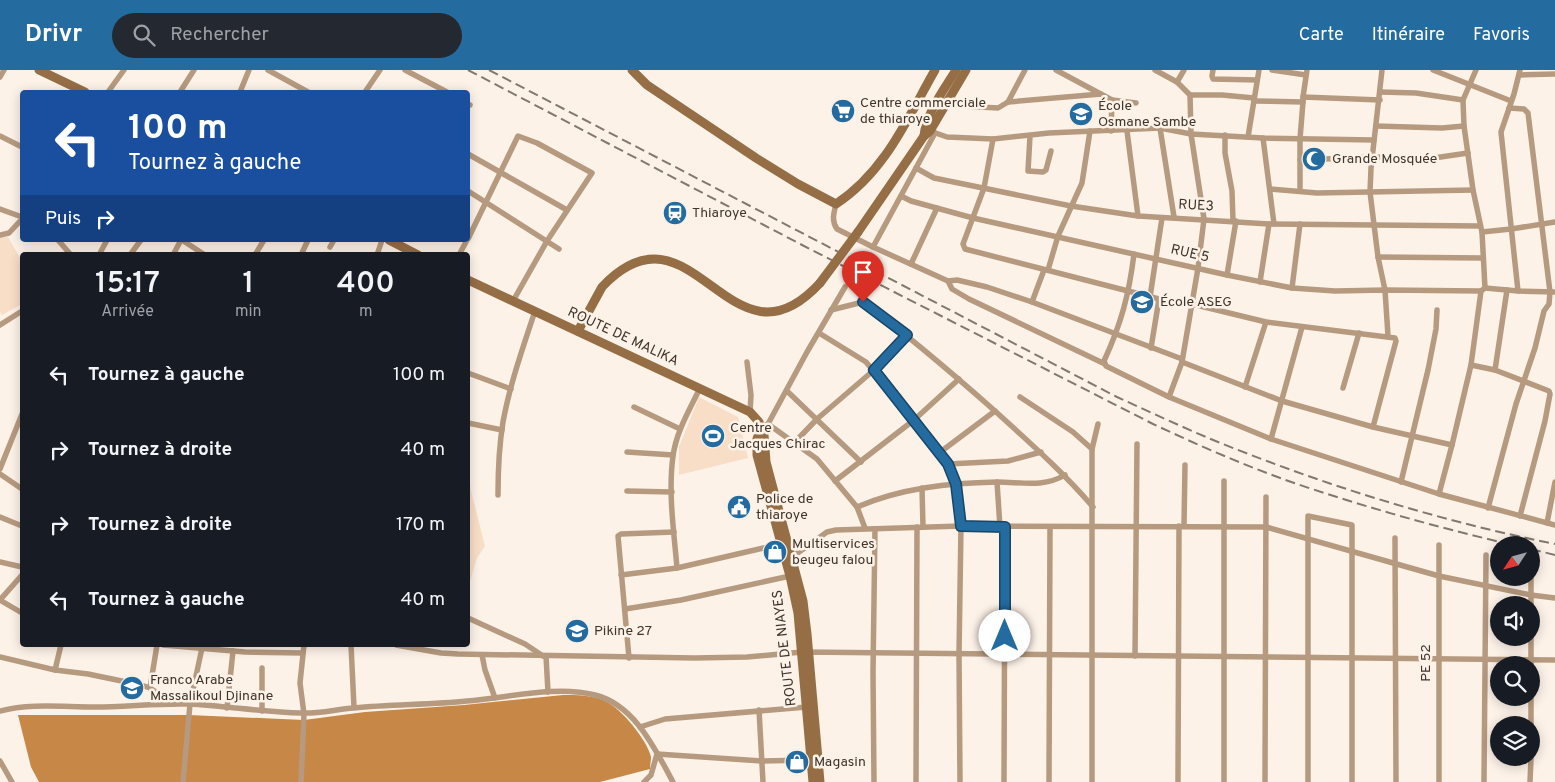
<!DOCTYPE html>
<html lang="fr">
<meta charset="utf-8">
<style>
body{margin:0;font-family:Overpass,sans-serif;background:#242831;color:#f1f3f6;height:100vh;display:flex;flex-direction:column;font-size:19px;white-space:nowrap}
*{box-sizing:border-box;margin:0}
p{font-size:16px;color:#9ea1a6}
.icon{flex:none;width:28px;height:28px;fill:none;stroke:currentColor;stroke-width:2;stroke-linecap:round;stroke-linejoin:round}
.map{position:relative;flex:1;overflow:hidden}
.side{position:absolute;left:20px;top:182px;width:450px;height:395px;display:flex;flex-direction:column;background:#171b24;border-radius:5px;box-shadow:0 2px 12px #0003}
.side>*{flex:none}
.hud{position:absolute;left:20px;top:20px;width:450px;height:152px;border-radius:5px;box-shadow:0 2px 12px #0003;background:#1a4fa0;color:#fff;overflow:hidden}
.needle{width:32px;rotate:234deg}
.controls{position:absolute;left:1490px;top:466px;display:grid;gap:10px}
.controls a{display:grid;place-items:center;width:50px;height:50px;border-radius:50%;background:#171b24;box-shadow:0 2px 12px #0003;font-size:25px}
.pin{position:absolute;display:grid;place-items:center;width:42px;height:42px;color:#fff;margin:-51px -21px;border-radius:50% 50% 50% 0;rotate:-45deg;box-shadow:0 0 5px #0007}
.pin .icon{rotate:45deg}
.me{position:absolute;width:55px;margin:-28px;rotate:0deg;stroke-linejoin:round;filter:drop-shadow(0 0 4px #0008)}
.turn{display:flex;align-items:center;gap:18px;height:105px;padding:0 25px;font-size:22px}
.turn .icon{width:65px;height:65px;stroke-width:2.5}
.turn b{display:block;font-size:35px;line-height:42px}
.then{display:flex;align-items:center;height:48px;padding:0 25px;background:#0003;gap:10px;font-size:19px}
.eta{display:flex;justify-content:space-evenly;align-items:center;height:85px;text-align:center}
.eta b{font-size:30px;font-weight:600;line-height:35px}
ul{padding:0;list-style:none}
li{display:flex;align-items:center;gap:15px;height:75px;padding:0 25px}
li div{flex:1}
li b{display:block;font-size:19px}
li em{font-style:normal}
header{display:flex;align-items:center;gap:30px;box-sizing:border-box;height:70px;padding:0 25px;background:#246b9f;color:#fff}
header strong{font-size:24px}
nav{display:flex;gap:28px;margin-inline-start:auto;font-size:18px}
.search{width:350px;height:45px;background:#242831;display:flex;align-items:center;gap:12px;box-sizing:border-box;padding:0 18px;border-radius:28px;color:#9ea1a6;font-size:19px}
.map>svg:first-child{display:block}
.green{fill:#f8dec7}
.water{fill:#c68747}
.lines{fill:none;stroke-linecap:round;stroke-linejoin:round}
.street{stroke:#b69a7f;stroke-width:5.5}
.secondary{stroke:#966e46;stroke-width:9}
.rail{stroke:#83786e;stroke-width:2;stroke-dasharray:10 5;stroke-linecap:butt}
.secondary-bridge{stroke:#966e46;stroke-width:9}
.route-casing{stroke:#174667;stroke-width:12}
.route{stroke:#246b9f;stroke-width:9}
.labels{text-anchor:middle;dominant-baseline:central;stroke-width:5;stroke-linejoin:round;paint-order:stroke}
.poi-label{font-size:14px;fill:#3f352b;stroke:#fdf2e8;text-anchor:start}
.street-label{font-size:14px;fill:#3f352b;stroke:#fdf2e8}
</style>
<header>
<strong>Drivr</strong>
<div class="search"><svg class="icon" aria-label="search" viewBox="0 0 24 24"><circle cx="10" cy="10" r="6"/><path d="M15 15l6 6"/></svg>Rechercher</div>
<nav><a>Carte</a><a>Itinéraire</a><a>Favoris</a></nav>
</header>
<div class="map">
<svg width="1555" height="712" viewBox="0 0 1555 712">
<rect width="100%" height="100%" fill="#fdf2e8"/>
<g class="green">
<path d="M0,167H8L22,191V234L2,245L0,242Z"/>
<path d="M699,327L738,347L748,388L679,405V377Z"/>
<path d="M468,398L471,421L485,476L477,488L470,512L468,511Z"/>
</g>
<path class="water" d="M563,625C576,625 592,625 605,631C621,638 647,670 651,687C651,691 650,695 650,699L600,712H39L31,697L18,645H189L304,650L365,642L464,635Z"/>
<g class="lines">
<g class="street">
<path d="M268,0L308,22"/>
<path d="M405,0L447,22"/>
<path d="M1056,0L1112,30L1111,61"/>
<path d="M1155,0L1177,12L1190,25L1191,64L1204,149L1198,198L1182,292L1169,327"/>
<path d="M1213,0L1212,6L1213,9L1257,10"/>
<path d="M1272,0L1306,5"/>
<path d="M1382,0L1371,98L1370,122L1378,187L1385,220L1388,266"/>
<path d="M1433,0L1511,31"/>
<path d="M1519,5L1555,4"/>
<path d="M0,7L4,0"/>
<path d="M1177,12L1184,0"/>
<path d="M108,22L124,0"/>
<path d="M180,22L194,0"/>
<path d="M240,22L249,0"/>
<path d="M365,22L380,0"/>
<path d="M1380,22L1416,23L1463,30"/>
<path d="M1190,25H1222L1254,28"/>
<path d="M1303,27L1307,0"/>
<path d="M1112,30L1136,33"/>
<path d="M1254,31L1303,32V27L1380,30"/>
<path d="M1008,32L1025,0"/>
<path d="M946,33L962,36L998,38L1008,32L1101,24"/>
<path d="M468,34L470,35"/>
<path d="M1376,56L1442,58L1464,56"/>
<path d="M1160,58L1174,147"/>
<path d="M930,61L947,67L993,69L1049,63L1160,58L1191,64L1263,68L1374,70"/>
<path d="M1127,61L1138,146"/>
<path d="M1225,65V83L1232,121L1233,151"/>
<path d="M0,66L22,77"/>
<path d="M1030,66L1028,101L1043,102L1046,100L1051,81"/>
<path d="M1248,67L1259,0"/>
<path d="M1263,68L1274,154"/>
<path d="M993,69L984,118L963,174L965,179L1159,229L1192,234L1266,252L1395,268L1396,271L1373,357"/>
<path d="M468,84L567,140"/>
<path d="M1300,90L1373,87L1427,89L1468,83"/>
<path d="M916,98L934,108L1071,136L1138,146L1269,154L1480,156"/>
<path d="M1270,119L1317,123L1473,120"/>
<path d="M468,121L559,179"/>
<path d="M1300,121V69L1303,32"/>
<path d="M901,126L911,131L973,148L1227,205L1292,218L1335,221L1385,220L1481,221"/>
<path d="M836,134C834,143 831,150 837,159L873,177L948,211L957,210L987,217L1032,232L1182,289"/>
<path d="M0,139L22,147"/>
<path d="M1482,162L1511,159L1555,152"/>
<path d="M0,165L9,163L22,149"/>
<path d="M468,169L518,66L537,73L592,103L547,171L513,231"/>
<path d="M58,170L71,185"/>
<path d="M182,170L205,185"/>
<path d="M330,177L334,170"/>
<path d="M873,177L935,63"/>
<path d="M1134,184C1129,225 1121,254 1104,291L1106,296L1169,327L1271,369L1439,424L1555,455"/>
<path d="M99,185L107,170"/>
<path d="M130,185L141,170"/>
<path d="M173,185L181,170"/>
<path d="M255,185L264,170"/>
<path d="M301,185L308,170"/>
<path d="M377,185L382,170"/>
<path d="M459,185L467,170"/>
<path d="M1378,187L1483,188"/>
<path d="M911,194L937,138"/>
<path d="M1048,200L1058,166L1082,113L1090,61"/>
<path d="M1227,205L1236,151"/>
<path d="M948,211L952,219L969,229L1105,294"/>
<path d="M1260,212L1269,154"/>
<path d="M1292,218L1300,154"/>
<path d="M1485,218L1518,221L1555,222"/>
<path d="M1518,221L1501,62L1514,24L1520,0"/>
<path d="M1150,227L1162,148"/>
<path d="M1032,232L1044,200"/>
<path d="M831,240L863,232C909,266 952,303 995,341C1030,373 1062,401 1093,437"/>
<path d="M0,255L22,241"/>
<path d="M819,263L866,292L934,375L948,394L956,414L961,456L959,584L960,712"/>
<path d="M1151,278L1159,229"/>
<path d="M747,292L751,325L750,342"/>
<path d="M1182,292L1282,331L1373,357L1452,375"/>
<path d="M1471,295L1495,300L1549,321L1550,324L1545,351L1520,446"/>
<path d="M1495,300L1507,220"/>
<path d="M468,303L511,319"/>
<path d="M1245,317L1266,252"/>
<path d="M1343,318L1359,263"/>
<path d="M787,321L861,392"/>
<path d="M1020,327L1073,362L1092,379"/>
<path d="M634,337L680,359"/>
<path d="M468,353L502,360"/>
<path d="M768,354L817,389L857,437L865,458"/>
<path d="M761,357L768,354L807,282L845,217"/>
<path d="M1271,369L1302,257"/>
<path d="M794,373L817,349L874,300L907,265"/>
<path d="M627,382L673,385"/>
<path d="M939,383L995,341"/>
<path d="M948,394L1008,391L1041,382"/>
<path d="M0,399L22,344"/>
<path d="M0,404L22,419"/>
<path d="M835,411L914,350L959,309"/>
<path d="M997,412L1000,457"/>
<path d="M1401,412L1428,300L1436,259L1437,240"/>
<path d="M922,418L923,457"/>
<path d="M627,421L672,422"/>
<path d="M1439,424L1452,375L1471,295L1481,221L1485,218L1482,162L1473,120L1464,56L1463,30L1476,0"/>
<path d="M498,425C498,400 499,376 503,352C510,314 523,277 535,241"/>
<path d="M857,437C901,418 949,413 997,412C1021,412 1043,418 1065,405"/>
<path d="M1488,438L1516,334L1535,278L1544,241L1549,234L1550,222L1528,43L1524,39L1509,38"/>
<path d="M0,447L22,456"/>
<path d="M1547,453L1555,412"/>
<path d="M1184,456L1185,395"/>
<path d="M1395,468L1396,712"/>
<path d="M792,487L827,462L836,460L961,456L1266,457L1439,506L1531,525L1555,528"/>
<path d="M0,492L22,497"/>
<path d="M677,498C674,462 668,423 673,386C676,362 690,339 700,318"/>
<path d="M621,505L677,498L781,474"/>
<path d="M0,530L22,505"/>
<path d="M0,530L22,543"/>
<path d="M1531,535V508"/>
<path d="M625,539L681,530L790,506"/>
<path d="M468,548L525,574L543,586"/>
<path d="M163,575L245,582L303,583"/>
<path d="M351,575L354,637"/>
<path d="M396,575L441,583L458,584L695,588L747,587L802,582L1555,590"/>
<path d="M482,585L485,600L495,628"/>
<path d="M546,586L548,622"/>
<path d="M1135,586L1137,374"/>
<path d="M0,587L55,600L88,604L141,615L150,618L173,634"/>
<path d="M629,588L618,466L621,464L674,462"/>
<path d="M1531,595V568"/>
<path d="M55,600L61,575"/>
<path d="M150,618L157,575"/>
<path d="M227,638L233,581"/>
<path d="M759,640L763,712"/>
<path d="M0,641C30,633 63,637 94,637C126,637 157,633 189,634C226,636 264,642 301,643C319,644 337,639 354,638C392,634 429,635 467,631C507,628 556,615 595,625C635,635 655,679 673,712"/>
<path d="M262,641V598"/>
<path d="M1531,655V628"/>
<path d="M640,657L665,649L807,637"/>
<path d="M0,691L12,712"/>
<path d="M183,712L190,634L202,578"/>
<path d="M301,712L304,644L300,613L304,575"/>
<path d="M644,712L651,705L657,684L762,691L811,690"/>
<path d="M874,712L873,602L875,459"/>
<path d="M916,712L917,457"/>
<path d="M1004,712L1005,457"/>
<path d="M1049,712L1050,457"/>
<path d="M1092,712V379L1098,354"/>
<path d="M1178,712L1179,456"/>
<path d="M1224,712V411"/>
<path d="M1265,712L1266,427"/>
<path d="M1308,712V446L1352,455V712"/>
<path d="M1439,712V475"/>
<path d="M1484,712L1486,485"/>
<path d="M1530,712L1531,688"/>
</g>
<g class="secondary">
<path d="M39,0L85,22"/>
<path d="M632,0L647,15L756,88L798,114L836,134C885,102 907,49 935,0"/>
<path d="M924,66C926,43 944,20 956,0"/>
<path d="M858,162L924,66L930,61L966,0"/>
<path d="M389,170L418,185"/>
<path d="M468,210L750,342L759,352L764,365L766,392L803,531L807,564L820,712"/>
<path d="M578,261L602,217C693,121 730,311 820,213"/>
<path d="M761,357L757,369V385L790,506L798,543L813,712"/>
</g>
<g class="rail">
<path d="M468,0L804,176L1153,354C1200,376 1248,397 1297,414C1368,438 1440,458 1513,475"/>
<path d="M489,0L1117,327C1150,342 1184,358 1218,372C1327,416 1440,451 1555,474"/>
<path d="M1531,479L1555,485"/>
</g>
<path class="secondary-bridge" d="M820,213L858,162"/>
</g>
<g class="lines">
<g class="route-casing">
<path id="route" d="M863,232L907,265L874,300L948,394L956,414L961,456L1005,457V566"/>
</g>
<use href="#route" class="route"/>
</g>
<defs>
<g id="supermarket-disc" transform="scale(1.25)"><circle r="9.5" fill="#246b9f" stroke="#fdf2e8"/><path d="M-6-5.5h2.5l.6 2H6L4.5 2H-2.5L-4.4-4H-6ZM-1.5 3.2a1.3 1.3 0 1 0 .1 0ZM3 3.2a1.3 1.3 0 1 0 .1 0Z" fill="#fff"/></g>
<g id="school-disc" transform="scale(1.25)"><circle r="9.5" fill="#246b9f" stroke="#fdf2e8"/><path d="M0-5L7-2L0 1L-7-2ZM-4 1L0 2.5L4 1V4Q0 6-4 4Z" fill="#fff"/></g>
<g id="mosque-disc" transform="scale(1.25)"><circle r="9.5" fill="#246b9f" stroke="#fdf2e8"/><path d="M3.5-4.9A6 6 0 1 0 3.5 4.9A5 5 0 1 1 3.5-4.9Z" fill="#fff"/></g>
<g id="station-disc" transform="scale(1.25)"><circle r="9.5" fill="#246b9f" stroke="#fdf2e8"/><path d="M-3-6H3Q5-6 5-4V2Q5 4 3 4L4.5 6H3L1.5 4h-3L-3 6H-4.5L-3 4Q-5 4-5 2V-4Q-5-6-3-6ZM-3.5-4v3h7v-3ZM-3.5 1v1.5H-2V1ZM2 1v1.5H3.5V1Z" fill="#fff"/></g>
<g id="stadium-disc" transform="scale(1.25)"><circle r="9.5" fill="#246b9f" stroke="#fdf2e8"/><path d="M0-5a6.5 5 0 1 0 0 10a6.5 5 0 1 0 0-10ZM-3.5-1.8h7v3.6h-7Z" fill="#fff"/></g>
<g id="civic-disc" transform="scale(1.25)"><circle r="9.5" fill="#246b9f" stroke="#fdf2e8"/><path d="M-.6-6.5H3V-4.5H.6V-3L4-1V1h2V6H-6V1h2V-1L-.6-3ZM-1.2 2.5V6h2.4V2.5Z" fill="#fff"/></g>
<g id="shop-disc" transform="scale(1.25)"><circle r="9.5" fill="#246b9f" stroke="#fdf2e8"/><path d="M-5-2.5h2.3a2.7 3.5 0 0 1 5.4 0H5L5.5 6h-11ZM-1.5-2.5h3a1.5 2.3 0 0 0-3 0Z" fill="#fff"/></g>
</defs>
<g fill-rule="evenodd">
<use href="#supermarket-disc" x="843" y="41"/>
<use href="#school-disc" x="1081" y="44"/>
<use href="#mosque-disc" x="1314" y="89"/>
<use href="#station-disc" x="675" y="143"/>
<use href="#school-disc" x="1142" y="232"/>
<use href="#stadium-disc" x="713" y="366"/>
<use href="#civic-disc" x="739" y="437"/>
<use href="#shop-disc" x="775" y="482"/>
<use href="#school-disc" x="577" y="561"/>
<use href="#school-disc" x="132" y="618"/>
<use href="#shop-disc" x="797" y="692"/>
</g>
<g class="labels">
<g class="poi-label">
<text x="860" y="33">Centre commerciale<tspan x="860" dy="16">de thiaroye</tspan></text>
<text x="1098" y="36">École<tspan x="1098" dy="16">Osmane Sambe</tspan></text>
<text x="1332" y="89">Grande Mosquée</text>
<text x="692" y="143">Thiaroye</text>
<text x="1160" y="232">École ASEG</text>
<text x="730" y="358">Centre<tspan x="730" dy="16">Jacques Chirac</tspan></text>
<text x="756" y="429">Police de<tspan x="756" dy="16">thiaroye</tspan></text>
<text x="792" y="474">Multiservices<tspan x="792" dy="16">beugeu falou</tspan></text>
<text x="594" y="561">Pikine 27</text>
<text x="150" y="610">Franco Arabe<tspan x="150" dy="16">Massalikoul Djinane</tspan></text>
<text x="814" y="692">Magasin</text>
</g>
<g class="street-label">
<text transform="translate(1196 136) rotate(3)">RUE3</text>
<text transform="translate(1190 184) rotate(13)">RUE 5</text>
<text transform="translate(623 267) rotate(25)">ROUTE DE MALIKA</text>
<text transform="translate(785 578) rotate(-97)">ROUTE DE NIAYES</text>
<text transform="translate(1426 593) rotate(-90)">PE 52</text>
</g>
</g>
</svg>
<div class="controls">
<a><svg class="needle" viewBox="-14 -14 28 28"><path d="M0-13l5 13h-10z" fill="#e53935"/><path d="M0 13l5-13h-10z" fill="#9ea1a6"/></svg></a>
<a><svg class="icon" aria-label="sound" viewBox="0 0 24 24"><path d="M4 9h4l5-4v14l-5-4H4zM17 9q2 3 0 6"/></svg></a>
<a><svg class="icon" aria-label="search" viewBox="0 0 24 24"><circle cx="10" cy="10" r="6"/><path d="M15 15l6 6"/></svg></a>
<a><svg class="icon" aria-label="layers" viewBox="0 0 24 24"><path d="M12 4l9 5-9 5-9-5zM3 14l9 5 9-5"/></svg></a>
</div>
<div class="pin" style="left:863px;top:232px;background:#d93025"><svg class="icon" aria-label="arrive" viewBox="0 0 24 24"><path d="M6 21V4h12l-3 4 3 4H6"/></svg></div>
<svg class="me" style="left:1005px;top:566px" viewBox="-20 -20 40 40"><circle r="19" fill="#fff"/><path d="M0-13L10 11 0 6-10 11z" fill="#246b9f"/></svg>
<div class="hud">
<div class="turn"><svg class="icon" aria-label="left" viewBox="0 0 24 24"><path d="M17 20v-9H6M10 6l-5 5 5 5"/></svg><div><b>100 m</b>Tournez à gauche</div></div>
<div class="then">Puis<svg class="icon" aria-label="right" viewBox="0 0 24 24"><path d="M7 20v-9h11M14 6l5 5-5 5"/></svg></div>
</div>
<section class="side">
<div class="eta">
<div><b>15:17</b><p>Arrivée</p></div>
<div><b>1</b><p>min</p></div>
<div><b>400</b><p>m</p></div>
</div>
<ul>
<li><svg class="icon" aria-label="left" viewBox="0 0 24 24"><path d="M17 20v-9H6M10 6l-5 5 5 5"/></svg><div><b>Tournez à gauche</b></div><em>100 m</em></li>
<li><svg class="icon" aria-label="right" viewBox="0 0 24 24"><path d="M7 20v-9h11M14 6l5 5-5 5"/></svg><div><b>Tournez à droite</b></div><em>40 m</em></li>
<li><svg class="icon" aria-label="right" viewBox="0 0 24 24"><path d="M7 20v-9h11M14 6l5 5-5 5"/></svg><div><b>Tournez à droite</b></div><em>170 m</em></li>
<li><svg class="icon" aria-label="left" viewBox="0 0 24 24"><path d="M17 20v-9H6M10 6l-5 5 5 5"/></svg><div><b>Tournez à gauche</b></div><em>40 m</em></li>
</ul>
</section>
</div>
